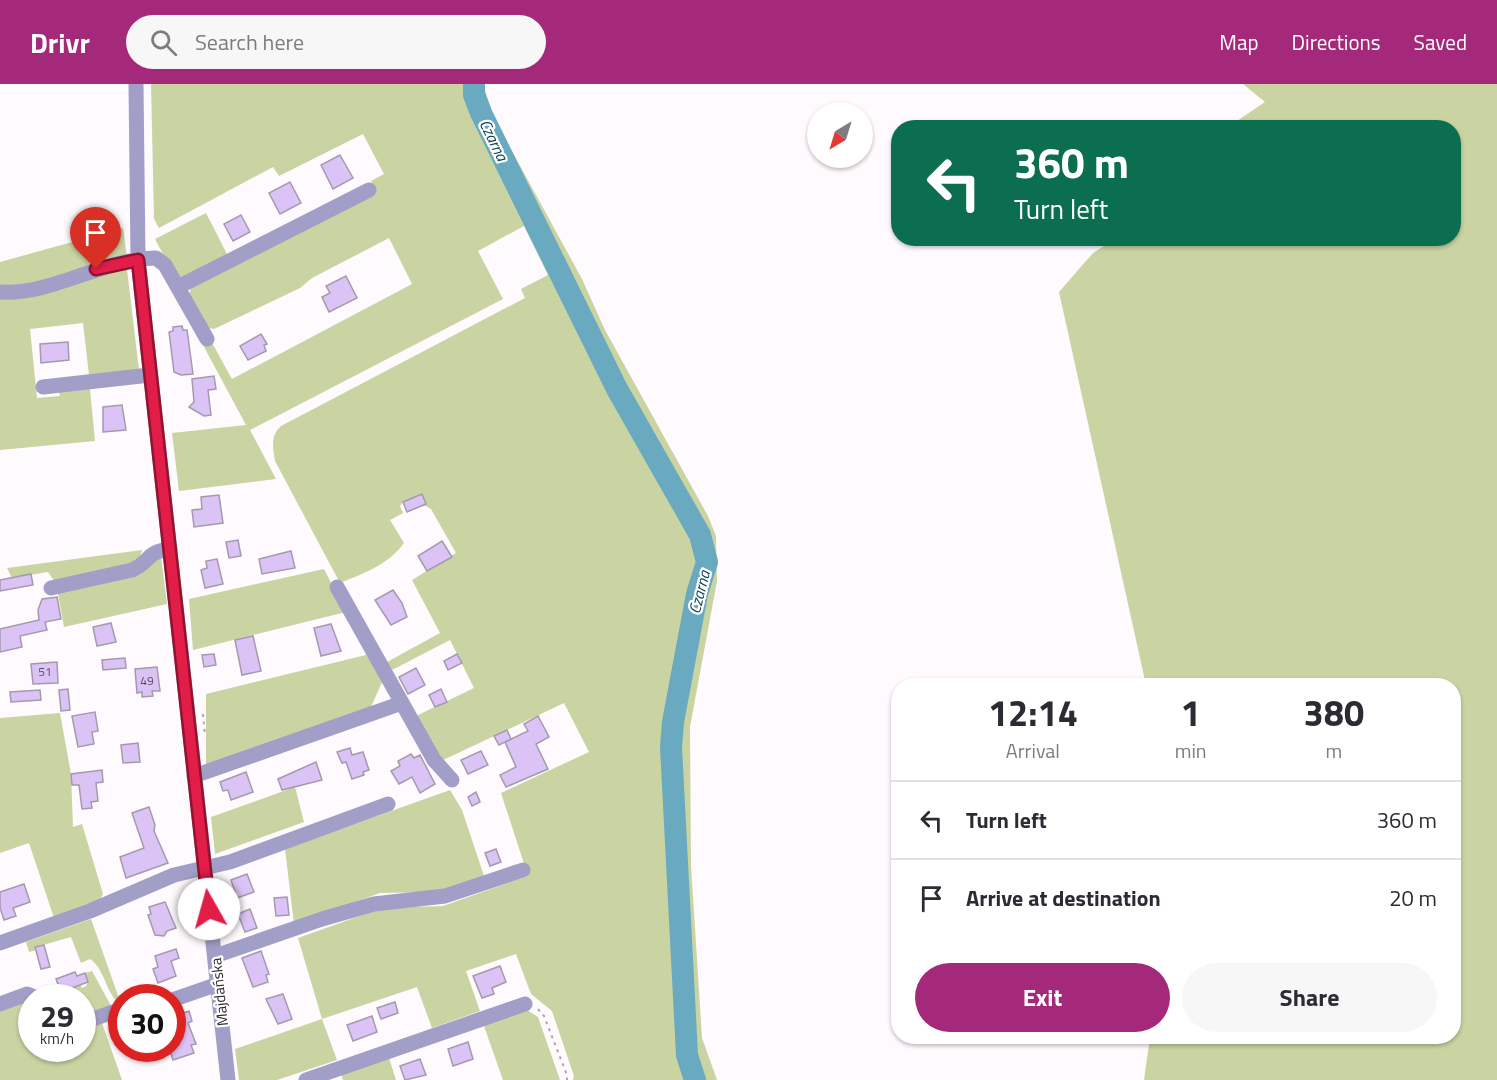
<!DOCTYPE html>
<meta charset="utf-8">
<style>
body{margin:0;font-family:"Titillium Web",sans-serif;background:#f7f7f7;color:#2b2b33;height:100vh;display:flex;flex-direction:column;font-size:22px;white-space:nowrap}
*{box-sizing:border-box;margin:0}
p{font-size:20px;color:#7c7c81}
.icon{flex:none;width:33px;height:33px;fill:none;stroke:currentColor;stroke-width:2;stroke-linecap:round;stroke-linejoin:round}
.map{position:relative;flex:1;overflow:hidden}
.drawer{position:absolute;left:891px;top:594px;width:570px;height:366px;display:flex;flex-direction:column;background:#fff;border-radius:24px;box-shadow:0 2px 4px #0004}
.drawer>*{flex:none}
.guide{position:absolute;left:891px;top:36px;width:570px;height:126px;border-radius:24px;box-shadow:0 2px 4px #0004;background:#0b6e4f;color:#fff;overflow:hidden}
.needle{width:39px;rotate:218deg}
.buttons{position:absolute;left:807px;top:18px;display:grid;gap:12px}
.buttons a{display:grid;place-items:center;width:66px;height:66px;border-radius:50%;background:#fff;box-shadow:0 2px 4px #0004;font-size:30px}
.speed{position:absolute;left:18px;top:900px;display:flex;gap:12px;font-size:30px;font-weight:700;text-align:center}
.speed>*{display:grid;place-content:center;width:78px;height:78px;border-radius:50%;background:#fff;box-shadow:0 2px 4px #0004;line-height:1}
.speed small{font-size:15px;font-weight:400}
.speed .limit{border:9px solid #d22;background:#fff;color:#111}
.pin{position:absolute;display:grid;place-items:center;width:51px;height:51px;color:#fff;margin:-62px -26px;border-radius:50% 50% 50% 0;rotate:-45deg;box-shadow:0 0 6px #0007}
.pin .icon{rotate:45deg}
.me{position:absolute;width:66px;margin:-33px;rotate:353deg;stroke-linejoin:round;filter:drop-shadow(0 0 4px #0008)}
.turn{display:flex;align-items:center;gap:21px;height:126px;padding:0 24px;font-size:27px}
.turn .icon{width:78px;height:78px;stroke-width:2.5}
.turn b{display:block;font-size:42px;line-height:51px}
.eta{display:flex;justify-content:space-evenly;align-items:center;height:102px;text-align:center}
.eta b{font-size:36px;font-weight:700;line-height:42px}
.button{display:flex;gap:12px;margin-top:auto;padding:12px 24px}
.button a{flex:1;height:69px;border-radius:36px;background:#a5297b;color:#fff;font-size:24px;font-weight:700;line-height:69px;text-align:center}
.button a+a{background:#f7f7f7;color:#2b2b33}
ul{padding:0;list-style:none}
li{display:flex;align-items:center;gap:18px;height:78px;padding:0 24px;border-top:2px solid #e1e1e2}
li div{flex:1}
li b{display:block;font-size:22px}
li em{font-style:normal}
header{display:flex;align-items:center;gap:36px;box-sizing:border-box;height:84px;padding:0 30px;background:#a5297b;color:#fff}
header strong{font-size:28px}
nav{display:flex;gap:33px;margin-inline-start:auto;font-size:21px}
.search{width:420px;height:54px;background:#f7f7f7;display:flex;align-items:center;gap:15px;box-sizing:border-box;padding:0 21px;border-radius:33px;color:#7c7c81;font-size:22px}
.map>svg:first-child{display:block}
.green{fill:#c9d4a2}
.lines{fill:none;stroke-linecap:round;stroke-linejoin:round}
.river{stroke:#69aac0;stroke-width:22}
.building{fill:#dbc3f5;stroke:#a39aae;stroke-width:1.5}
.path{stroke:#aea8ad;stroke-width:2;stroke-dasharray:3 4.5;stroke-linecap:butt}
.minor{stroke:#a19ec7;stroke-width:15}
.route-casing{stroke:#92132f;stroke-width:15}
.route{stroke:#e11d48;stroke-width:10}
.labels{text-anchor:middle;dominant-baseline:central;stroke-width:4.5;stroke-linejoin:round;paint-order:stroke}
.number-label{font-size:12px;fill:#5a4f60}
.street-label{font-size:15px;fill:#2f282e;stroke:#fff}
.water-label{font-size:16px;font-style:italic;fill:#0d4757;stroke:#fff}
</style>
<header>
<strong>Drivr</strong>
<div class="search"><svg class="icon" aria-label="search" viewBox="0 0 24 24"><circle cx="10" cy="10" r="6"/><path d="M15 15l6 6"/></svg>Search here</div>
<nav><a>Map</a><a>Directions</a><a>Saved</a></nav>
</header>
<div class="map">
<svg width="1497" height="996" viewBox="0 0 1497 996">
<rect width="100%" height="100%" fill="#fefafd"/>
<g class="green">
<path d="M151,0H483L495,36L582,195L605,246L708,432L716,452L717,497L690,643L691,781L702,954L717,996H573L574,992L552,927L531,910L516,870L466,887L480,927L432,944L417,903L322,935L337,976L277,996H239L235,965L322,935L298,854L382,824L443,822L528,792L501,709L589,668L564,619L439,678L414,633L474,604L450,556L392,586L387,578L440,549L412,496L456,469L431,425L424,421L426,419L422,411L403,418L400,422L403,429L390,436L404,459C388,481 364,489 340,499L275,377C273,364 270,352 281,342L525,214L521,205L548,191L524,142L478,167L503,215L250,346L276,395L179,407L172,349L246,341L203,261L211,257L232,295L412,200L389,154L312,194L300,204L214,245L209,244L188,214L191,204L376,109L371,97L384,90L363,50L279,92L273,83L159,144L154,135Z"/>
<path d="M1243,0H1497V996H1144L1150,953L1454,952V602L1146,601L1059,208L1093,169L1115,155L1454,154V44L1228,43L1265,18Z"/>
<path d="M206,129L228,172L178,198L155,155Z"/>
<path d="M123,144L127,173L42,200L0,202V178Z"/>
<path d="M127,185L139,286L89,291L83,239L30,245L37,314L60,312L59,308L90,305L95,357L0,366V211Z"/>
<path d="M142,466L139,477L55,498L48,488L12,494L7,484Z"/>
<path d="M161,473L167,520L64,543L57,505Z"/>
<path d="M324,485L346,528L193,566L189,515Z"/>
<path d="M370,570L383,596L371,623L206,686V610Z"/>
<path d="M60,629L71,690L73,743L82,740L103,810L99,818L54,834L29,759L0,769V634Z"/>
<path d="M295,703L304,738L215,770L211,733Z"/>
<path d="M450,706L462,726L484,792L437,808L380,809L294,840L285,765Z"/>
<path d="M91,835L121,920C106,912 106,886 90,875L81,879L71,853L36,863V866L29,868L26,858Z"/>
<path d="M92,887L111,922L83,933L82,914L63,913L61,908L80,901L82,904L86,902L88,898L85,889Z"/>
<path d="M26,918L31,921L32,964H82L83,946L102,939L122,996H0V927Z"/>
<path d="M527,926L538,933L560,996H503L484,942Z"/>
<path d="M389,974L396,996H343L341,990Z"/>
</g>
<g class="lines">
<path class="river" d="M474,0V11L481,29L617,305L700,451L707,478L697,510L673,638L671,663L687,971L695,996"/>
</g>
<g class="building">
<path d="M340,71L353,94L333,105L321,81Z"/>
<path d="M290,98L301,119L280,130L269,109Z"/>
<path d="M241,131L250,148L233,157L224,140Z"/>
<path d="M346,192L357,214L329,228L322,213L330,209L326,202Z"/>
<path d="M182,242L183,246H187L193,290L181,291L174,288L169,248L173,247V243Z"/>
<path d="M261,250L267,260L264,261L266,267L248,276L240,262Z"/>
<path d="M68,258L69,276L41,279L40,260Z"/>
<path d="M214,292L216,305L208,306L211,331L204,332L189,323L194,318L192,295Z"/>
<path d="M122,321L126,346L103,348V323Z"/>
<path d="M422,410L426,420L407,428L403,418Z"/>
<path d="M219,411L223,439L194,443L192,426L202,425L201,413Z"/>
<path d="M238,456L241,472L229,474L226,458Z"/>
<path d="M442,457L452,473L427,487L418,472Z"/>
<path d="M291,467L295,484L262,490L259,475Z"/>
<path d="M217,475L223,500L205,504L201,486L207,484L206,477Z"/>
<path d="M31,490L33,501L0,507V496Z"/>
<path d="M393,506L402,519L407,533L391,541L375,516Z"/>
<path d="M57,513L61,535L45,538L47,546L20,552L22,563L0,568V545L39,536L38,526L42,515Z"/>
<path d="M111,539L116,558L97,562L93,543Z"/>
<path d="M331,540L341,567L321,572L314,544Z"/>
<path d="M253,552L261,587L242,591L235,556Z"/>
<path d="M214,570L216,581L204,583L202,571Z"/>
<path d="M457,570L462,579L448,586L444,577Z"/>
<path d="M125,574L126,584L103,586L102,576Z"/>
<path d="M57,578L58,599L33,600L31,580Z"/>
<path d="M157,583L160,607H152L153,612L142,613V608L137,609L135,585Z"/>
<path d="M416,584L425,601L408,610L399,593Z"/>
<path d="M68,605L70,626L61,627L59,606Z"/>
<path d="M441,605L447,618L435,623L429,611Z"/>
<path d="M40,606L41,616L11,618L10,608Z"/>
<path d="M95,628L98,647L92,648L94,660L78,663L72,632Z"/>
<path d="M538,632L549,653L536,660L548,685L506,703L500,691L516,683L505,658L528,647L524,640Z"/>
<path d="M507,646L511,655L499,661L494,652Z"/>
<path d="M138,659L140,678L123,679L121,661Z"/>
<path d="M350,664L352,671L363,668L369,686L363,688L364,691L352,695L346,678L342,679L337,668Z"/>
<path d="M481,667L488,681L468,690L461,676Z"/>
<path d="M411,670L414,674L420,671L435,700L420,709L412,693L399,700L391,687L400,682L398,677Z"/>
<path d="M316,678L322,696L282,706L278,695Z"/>
<path d="M102,686L103,698L96,699L98,717L91,718L92,724L82,725L79,701H72L71,690Z"/>
<path d="M246,688L253,708L231,716L228,706L223,707L220,698Z"/>
<path d="M476,708L480,718L472,722L468,713Z"/>
<path d="M149,723L155,741L154,747L168,779L126,794L120,773L144,764L132,729Z"/>
<path d="M496,765L501,778L490,782L485,769Z"/>
<path d="M247,790L254,808L237,814L231,796Z"/>
<path d="M24,800L30,818L13,824L16,832L4,836L0,824V808Z"/>
<path d="M287,813L289,831L276,832L274,814Z"/>
<path d="M165,818L176,844L167,847L164,852L155,851L148,831L151,830L149,823Z"/>
<path d="M250,825L257,844L245,848L238,830Z"/>
<path d="M44,861L50,883L41,885L35,863Z"/>
<path d="M176,865L179,874L171,877L176,892L158,899L153,885L158,883L155,872Z"/>
<path d="M261,867L269,890L266,891L268,898L253,903L242,874Z"/>
<path d="M500,882L506,898L492,904L494,910L482,914L473,892Z"/>
<path d="M75,888L77,892L85,889L88,898L61,908L56,895Z"/>
<path d="M283,910L292,935L278,940L266,915Z"/>
<path d="M395,918L398,929L381,935L377,924Z"/>
<path d="M189,927L192,937L188,939L196,960L191,961L194,969L173,976L169,964H172V933Z"/>
<path d="M372,932L377,948L353,957L347,941Z"/>
<path d="M468,958L473,975L453,982L448,965Z"/>
<path d="M420,975L426,991L405,996L400,982Z"/>
</g>
<g class="lines">
<g class="path">
<path d="M203,630L205,652"/>
<path d="M538,925L544,932L567,991V996"/>
</g>
<g class="minor">
<path d="M136,0L138,176L228,996"/>
<path d="M178,203L369,106"/>
<path d="M0,208C54,211 101,175 156,174L165,181L207,255"/>
<path d="M43,303L150,291"/>
<path d="M337,503L434,676L452,696"/>
<path d="M51,504L132,486C151,478 145,468 170,465"/>
<path d="M194,692L402,619"/>
<path d="M0,859L90,827L174,791L230,778L388,720"/>
<path d="M215,872L322,835L374,820L445,812L523,786"/>
<path d="M172,916L218,900"/>
<path d="M0,920L27,910L37,914"/>
<path d="M82,939L113,928L122,930"/>
<path d="M306,996L525,920"/>
</g>
</g>
<g class="lines">
<g class="route-casing">
<path id="route" d="M96,185L138,176L209,825"/>
</g>
<use href="#route" class="route"/>
</g>
<g class="labels">
<g class="number-label">
<text x="45" y="587">51</text>
<text x="147" y="596">49</text>
</g>
<g class="street-label">
<text transform="translate(219 908) rotate(-96)">Majdańska</text>
</g>
<g class="water-label">
<text transform="translate(494 56) rotate(64)">Czarna</text>
<text transform="translate(699 508) rotate(-76)">Czarna</text>
</g>
</g>
</svg>
<div class="buttons">
<a><svg class="needle" viewBox="-14 -14 28 28"><path d="M0-13l5 13h-10z" fill="#e53935"/><path d="M0 13l5-13h-10z" fill="#7c7c81"/></svg></a>
</div>
<div class="speed"><div>29<small>km/h</small></div><div class="limit">30</div></div>
<div class="pin" style="left:96px;top:185px;background:#d93025"><svg class="icon" aria-label="arrive" viewBox="0 0 24 24"><path d="M6 21V4h12l-3 4 3 4H6"/></svg></div>
<svg class="me" style="left:209px;top:825px" viewBox="-20 -20 40 40"><circle r="19" fill="#fff"/><path d="M0-13L10 11 0 6-10 11z" fill="#e11d48"/></svg>
<div class="guide">
<div class="turn"><svg class="icon" aria-label="left" viewBox="0 0 24 24"><path d="M17 20v-9H6M10 6l-5 5 5 5"/></svg><div><b>360 m</b>Turn left</div></div>
</div>
<section class="drawer">
<div class="eta">
<div><b>12:14</b><p>Arrival</p></div>
<div><b>1</b><p>min</p></div>
<div><b>380</b><p>m</p></div>
</div>
<ul>
<li><svg class="icon" aria-label="left" viewBox="0 0 24 24"><path d="M17 20v-9H6M10 6l-5 5 5 5"/></svg><div><b>Turn left</b></div><em>360 m</em></li>
<li><svg class="icon" aria-label="arrive" viewBox="0 0 24 24"><path d="M6 21V4h12l-3 4 3 4H6"/></svg><div><b>Arrive at destination</b></div><em>20 m</em></li>
</ul>
<div class="button"><a>Exit</a><a>Share</a></div>
</section>
</div>
